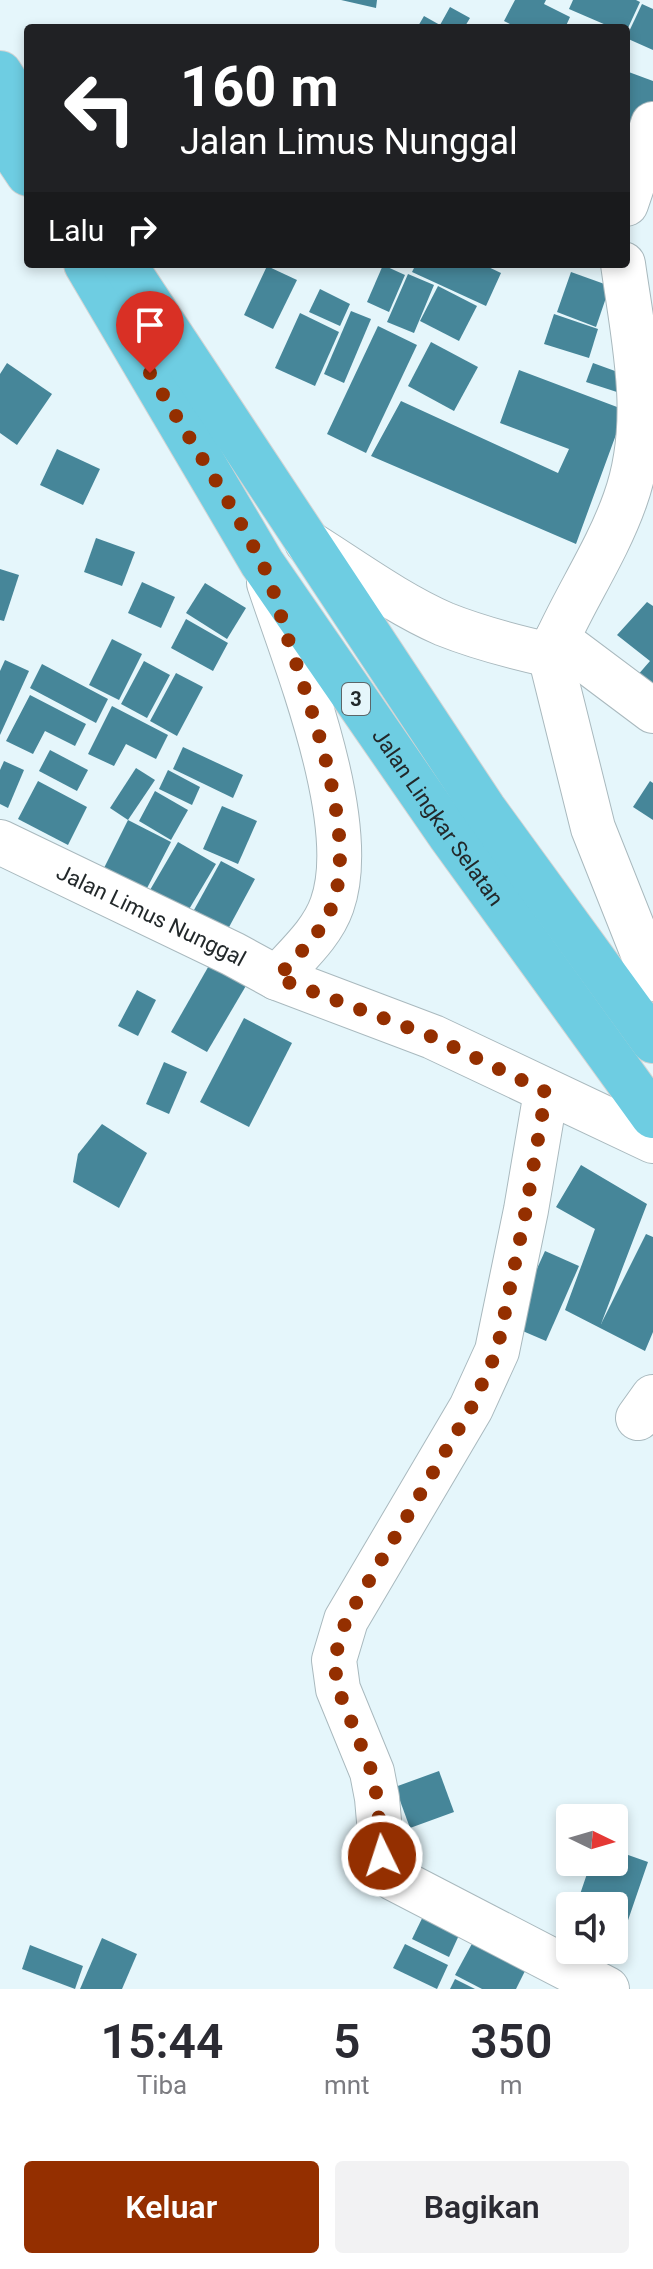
<!DOCTYPE html>
<html lang="id">
<style>
body{margin:0;font-family:Roboto,sans-serif;background:#f2f2f3;color:#2b2b33;height:100vh;display:flex;flex-direction:column;font-size:30px;white-space:nowrap}
*{box-sizing:border-box;margin:0}
p{font-size:26px;color:#7c7c81}
.icon{flex:none;width:44px;height:44px;fill:none;stroke:currentColor;stroke-width:2;stroke-linecap:round;stroke-linejoin:round}
.map{position:relative;height:1989px;overflow:hidden}
.details{display:flex;flex-direction:column;background:#fff;flex:1}
.details>*{flex:none}
.guide{position:absolute;left:24px;top:24px;width:606px;height:244px;border-radius:8px;box-shadow:0 4px 12px #0003;background:#202124;color:#fff;overflow:hidden}
.needle{width:52px;rotate:95deg}
.controls{position:absolute;left:556px;top:1804px;display:grid;gap:16px}
.controls a{display:grid;place-items:center;width:72px;height:72px;border-radius:8px;background:#fff;box-shadow:0 4px 12px #0003;font-size:40px}
.pin{position:absolute;display:grid;place-items:center;width:68px;height:68px;color:#fff;margin:-82px -34px;border-radius:50% 50% 50% 0;rotate:-45deg;box-shadow:0 0 8px #0007}
.pin .icon{rotate:45deg}
.me{position:absolute;width:88px;margin:-44px;rotate:356deg;stroke-linejoin:round;filter:drop-shadow(0 0 6px #0008)}
.turn{display:flex;align-items:center;gap:28px;height:168px;padding:0 24px;font-size:36px}
.turn .icon{width:104px;height:104px;stroke-width:2.5}
.turn b{display:block;font-size:56px;line-height:68px}
.then{display:flex;align-items:center;height:76px;padding:0 24px;background:#0003;gap:16px;font-size:30px}
.eta{display:flex;justify-content:space-evenly;align-items:center;height:136px;text-align:center}
.eta b{font-size:48px;font-weight:600;line-height:56px}
.button{display:flex;gap:16px;margin-top:auto;padding:16px 24px}
.button a{flex:1;height:92px;border-radius:8px;background:#942f00;color:#fff;font-size:32px;font-weight:600;line-height:92px;text-align:center}
.button a+a{background:#f2f2f3;color:#2b2b33}
.map>svg:first-child{display:block}
.building{fill:#468699}
.lines{fill:none;stroke-linecap:round;stroke-linejoin:round}
.minor-casing{stroke:#a9b9be;stroke-width:46}
.major-casing{stroke:#d3d4d4;stroke-width:46}
.minor{stroke:#fff;stroke-width:44}
.major{stroke:#6ecde2;stroke-width:44}
.route{stroke:#942f00;stroke-width:14;stroke-dasharray:0 25.2}
.labels{text-anchor:middle;dominant-baseline:central;stroke-width:7;stroke-linejoin:round;paint-order:stroke}
.shield{fill:#e5f6fb;stroke:#5c6669;stroke-width:2}
.shield-label{font-size:20px;font-weight:bold;fill:#22282a}
.street-label{font-size:22px;fill:#22282a;stroke:#e5f6fb}
</style>
<div class="map">
<svg width="653" height="1989" viewBox="0 0 653 1989">
<rect width="100%" height="100%" fill="#e5f6fb"/>
<g class="building">
<path d="M341,0H377L376,8Z"/>
<path d="M515,0H546L544,4L570,17L565,28H518L504,21Z"/>
<path d="M573,0H636L640,2L628,28H613L569,9Z"/>
<path d="M642,4L653,9V50L626,38Z"/>
<path d="M450,7L470,18L464,28H417L424,16L440,25Z"/>
<path d="M626,71L653,81V107L626,149Z"/>
<path d="M416,264H482L501,273L486,306L412,272Z"/>
<path d="M383,265L405,275L389,312L367,302Z"/>
<path d="M267,266L297,280L273,329L244,315Z"/>
<path d="M571,272L610,286L596,327L557,312Z"/>
<path d="M408,274L434,285L414,333L387,322Z"/>
<path d="M438,286L477,306L459,341L420,321Z"/>
<path d="M320,289L350,304L340,326L309,312Z"/>
<path d="M351,311L371,319L344,383L324,374Z"/>
<path d="M300,313L339,332L315,386L275,368Z"/>
<path d="M554,314L598,329L589,358L544,344Z"/>
<path d="M378,326L417,345L366,453L327,434Z"/>
<path d="M431,342L478,367L454,411L408,386Z"/>
<path d="M7,363L52,394L17,445L0,433V374Z"/>
<path d="M593,363L626,375L620,393L586,382Z"/>
<path d="M519,370L625,410L576,544L371,456L401,401L558,473L569,449L500,423Z"/>
<path d="M57,449L100,469L83,505L40,485Z"/>
<path d="M96,538L135,552L122,586L84,572Z"/>
<path d="M0,569L19,575L4,621L0,620Z"/>
<path d="M142,582L175,597L161,628L128,613Z"/>
<path d="M205,583L246,608L227,639L186,613Z"/>
<path d="M647,602L653,606V703L630,684L650,661L617,635Z"/>
<path d="M186,619L228,643L213,671L171,648Z"/>
<path d="M112,639L142,654L119,700L89,685Z"/>
<path d="M5,660L29,671L0,735V671Z"/>
<path d="M144,661L170,675L147,718L121,704Z"/>
<path d="M42,664L108,699L96,723L30,688Z"/>
<path d="M176,673L203,687L177,736L150,721Z"/>
<path d="M30,695L86,724L75,746L45,731L33,754L6,741Z"/>
<path d="M112,706L168,735L156,759L126,744L114,766L88,754Z"/>
<path d="M183,747L243,775L233,798L173,769Z"/>
<path d="M50,750L88,770L77,791L39,771Z"/>
<path d="M4,761L24,770L8,808L0,804V770Z"/>
<path d="M136,768L155,780L128,820L110,808Z"/>
<path d="M168,770L200,787L192,805L159,789Z"/>
<path d="M38,781L87,807L68,845L18,819Z"/>
<path d="M650,781L653,783V820L633,807Z"/>
<path d="M155,791L188,810L171,840L139,821Z"/>
<path d="M222,806L257,821L238,864L203,849Z"/>
<path d="M128,820L171,842L145,892L103,870Z"/>
<path d="M178,842L216,864L188,911L150,890Z"/>
<path d="M221,861L255,879L228,929L194,910Z"/>
<path d="M211,962L247,984L207,1052L171,1032Z"/>
<path d="M137,990L156,1000L138,1036L118,1026Z"/>
<path d="M244,1018L292,1043L249,1127L200,1102Z"/>
<path d="M164,1062L187,1072L169,1114L146,1104Z"/>
<path d="M102,1124L147,1153L119,1208L73,1182L78,1154Z"/>
<path d="M581,1165L647,1204L601,1324L646,1234L653,1237V1332L645,1351L565,1310L595,1229L556,1207Z"/>
<path d="M545,1251L579,1266L546,1341L511,1326Z"/>
<path d="M439,1771L454,1812L410,1828L395,1787Z"/>
<path d="M614,1850L648,1862L625,1929L614,1925V1906H576L591,1862H614Z"/>
<path d="M429,1904L465,1922L449,1957L412,1939Z"/>
<path d="M481,1927L533,1955L516,1989H482L455,1975Z"/>
<path d="M102,1938L137,1954L122,1989H80Z"/>
<path d="M405,1944L448,1965L437,1989L393,1968Z"/>
<path d="M30,1945L83,1966L75,1989L22,1969Z"/>
<path d="M455,1979L475,1989H450Z"/>
</g>
<g class="lines">
<g class="minor-casing">
<g id="minor">
<path d="M626,204L653,124"/>
<path d="M307,542C352,570 396,603 444,624C479,638 514,647 550,655"/>
<path d="M269,583C296,664 361,824 332,905C322,934 296,956 277,978"/>
<path d="M557,639L653,711"/>
<path d="M550,655C572,602 606,554 625,500C653,423 634,342 623,264"/>
<path d="M550,655L593,828L653,979"/>
<path id="s1" d="M0,842L233,954L277,978L433,1037L653,1141"/>
<path d="M546,1092L526,1210L497,1351L471,1408L346,1620L334,1660L338,1689L372,1772L377,1798L382,1856L386,1869L393,1878L607,1989"/>
<path d="M638,1418L653,1397"/>
</g>
</g>
<g class="major-casing">
<g id="major">
<path d="M0,73L28,116"/>
<path d="M0,132L28,174"/>
<path id="s2" d="M86,264L262,563L449,834L653,1116"/>
<path d="M124,264L484,809L653,1041"/>
</g>
</g>
<use href="#minor" class="minor"/>
<use href="#major" class="major"/>
</g>
<g class="lines">
<path class="route" d="M150,373C187,435 228,497 261,561C273,584 279,611 287,636C310,706 359,835 332,906C322,934 296,956 277,978L433,1037L546,1092L526,1210L497,1351L471,1408L346,1620L334,1660L338,1689L372,1772L377,1798L382,1856"/>
</g>
<g class="labels">
<rect class="shield" x="342" y="683" width="28" height="32" rx="6"/>
<g class="shield-label">
<text x="356" y="699">3</text>
</g>
<g class="street-label">
<text stroke="none"><textPath href="#s2" startOffset="656">Jalan Lingkar Selatan</textPath></text>
<text stroke="none"><textPath href="#s1" startOffset="168">Jalan Limus Nunggal</textPath></text>
</g>
</g>
</svg>
<div class="controls">
<a><svg class="needle" viewBox="-14 -14 28 28"><path d="M0-13l5 13h-10z" fill="#e53935"/><path d="M0 13l5-13h-10z" fill="#7c7c81"/></svg></a>
<a><svg class="icon" aria-label="sound" viewBox="0 0 24 24"><path d="M4 9h4l5-4v14l-5-4H4zM17 9q2 3 0 6"/></svg></a>
</div>
<div class="pin" style="left:150px;top:373px;background:#d93025"><svg class="icon" aria-label="arrive" viewBox="0 0 24 24"><path d="M6 21V4h12l-3 4 3 4H6"/></svg></div>
<svg class="me" style="left:382px;top:1856px" viewBox="-20 -20 40 40"><circle r="17" fill="#942f00" stroke="#fff" stroke-width="3"/><path d="M0-11L8 9 0 5-8 9z" fill="#fff"/></svg>
<div class="guide">
<div class="turn"><svg class="icon" aria-label="left" viewBox="0 0 24 24"><path d="M17 20v-9H6M10 6l-5 5 5 5"/></svg><div><b>160 m</b>Jalan Limus Nunggal</div></div>
<div class="then">Lalu<svg class="icon" aria-label="right" viewBox="0 0 24 24"><path d="M7 20v-9h11M14 6l5 5-5 5"/></svg></div>
</div>
</div>
<section class="details">
<div class="eta">
<div><b>15:44</b><p>Tiba</p></div>
<div><b>5</b><p>mnt</p></div>
<div><b>350</b><p>m</p></div>
</div>
<div class="button"><a>Keluar</a><a>Bagikan</a></div>
</section>
